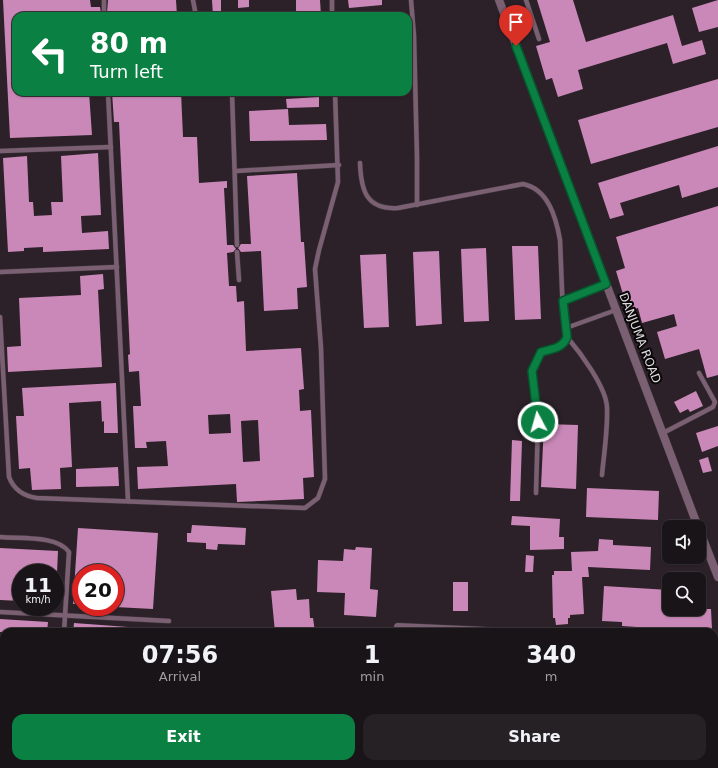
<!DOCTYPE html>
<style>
body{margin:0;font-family:"DejaVu Sans",sans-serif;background:#262124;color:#f1f3f6;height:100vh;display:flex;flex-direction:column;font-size:15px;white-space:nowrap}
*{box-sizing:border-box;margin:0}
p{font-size:13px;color:#9f9ea1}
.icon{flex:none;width:22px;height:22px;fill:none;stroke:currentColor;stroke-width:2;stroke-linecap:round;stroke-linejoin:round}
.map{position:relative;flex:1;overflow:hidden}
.side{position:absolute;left:0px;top:628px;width:718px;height:140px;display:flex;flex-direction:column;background:#191417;border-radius:12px 12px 0 0;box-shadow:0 1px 3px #0004,0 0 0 1px #373336}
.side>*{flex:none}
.guide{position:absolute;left:12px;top:12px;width:400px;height:84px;border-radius:12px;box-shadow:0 1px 3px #0004,0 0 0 1px #373336;background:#0b8043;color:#fff;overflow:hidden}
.fabs{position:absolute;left:662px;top:520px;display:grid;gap:8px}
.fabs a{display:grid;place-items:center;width:44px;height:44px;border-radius:8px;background:#191417;box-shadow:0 1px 3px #0004,0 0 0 1px #373336;font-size:20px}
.speed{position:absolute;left:12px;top:564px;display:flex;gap:8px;font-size:20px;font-weight:700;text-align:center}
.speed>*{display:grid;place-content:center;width:52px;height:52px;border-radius:50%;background:#191417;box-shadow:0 1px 3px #0004,0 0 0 1px #373336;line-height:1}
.speed small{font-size:10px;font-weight:400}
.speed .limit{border:6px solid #d22;background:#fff;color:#111}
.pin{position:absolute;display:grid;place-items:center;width:34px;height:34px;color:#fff;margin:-41px -17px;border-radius:50% 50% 50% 0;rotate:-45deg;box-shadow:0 0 4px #0007}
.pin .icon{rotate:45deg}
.me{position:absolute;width:44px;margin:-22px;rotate:354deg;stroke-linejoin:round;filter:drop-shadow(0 0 3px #0008)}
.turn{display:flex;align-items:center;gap:14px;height:84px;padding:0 12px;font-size:18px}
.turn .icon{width:52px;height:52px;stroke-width:2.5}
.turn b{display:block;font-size:28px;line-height:34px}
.eta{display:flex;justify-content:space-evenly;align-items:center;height:68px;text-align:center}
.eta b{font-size:24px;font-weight:700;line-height:28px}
.primary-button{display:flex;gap:8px;margin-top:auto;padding:8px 12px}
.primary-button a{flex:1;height:46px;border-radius:12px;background:#0b8043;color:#fff;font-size:16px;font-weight:700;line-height:46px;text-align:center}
.primary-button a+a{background:#262124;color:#f1f3f6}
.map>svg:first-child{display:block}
.built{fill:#2c2129;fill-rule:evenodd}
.green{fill:#5b2c4f}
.building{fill:#ca88b8;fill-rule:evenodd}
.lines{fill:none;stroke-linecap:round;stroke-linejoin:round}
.lane-casing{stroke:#3c363a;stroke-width:5.5}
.street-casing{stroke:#3c363a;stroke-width:9}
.lane{stroke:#7b5f72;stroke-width:4.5}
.street{stroke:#7b5f72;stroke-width:8}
.route-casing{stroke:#07532c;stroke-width:10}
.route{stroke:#0b8043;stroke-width:7}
.labels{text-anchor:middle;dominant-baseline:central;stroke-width:4;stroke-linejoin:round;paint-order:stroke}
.street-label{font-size:12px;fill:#e0dcdf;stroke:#090708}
</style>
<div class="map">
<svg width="718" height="768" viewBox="0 0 718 768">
<rect width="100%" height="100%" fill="#211b1f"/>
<path class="built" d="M0,0H718V768H0ZM16,16H408V92H16ZM669,527H699V557H669ZM21,573H55V607H21ZM81,573H115V607H81ZM669,579H699V609H669ZM4,632H714V764H4Z"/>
<g class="green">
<path d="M0,720L4,721V764H540L576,768H0Z"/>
<path d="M610,764H664L718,768H608Z"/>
</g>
<g class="building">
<path d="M3,0H90L91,7H100L101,13L104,15L107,13L108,0H176L177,16H16V92H89L92,135L10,138Z"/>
<path d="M212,0H221V16H213Z"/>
<path d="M238,0H249V7L238,8Z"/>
<path d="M296,0H320L321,16H296Z"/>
<path d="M348,0H382V5L349,8Z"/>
<path d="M537,0H573L586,42L673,15L682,46L702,40L706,54L673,64L667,43L578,70L583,89L558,97L552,78L546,80L536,46L550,42Z"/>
<path d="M718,0V27L699,32L692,8Z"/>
<path d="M718,79V127L591,164L578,120Z"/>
<path d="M112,92H181L183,137H197L199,183L227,181V188H224L227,245H233L236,249L233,252L227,253L229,286H236L237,302L244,301L246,351L301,348L304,389L299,390L300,411L311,410L314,477L303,478L304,499L237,502L236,484L138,489L137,467L168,466L166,441L146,442L147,448H135L133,406H141L139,371L129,372L128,355L130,354L119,122H114ZM230,414L231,433L209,434L208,415ZM258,420L260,461L243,462L241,421Z"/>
<path d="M319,97V107L287,108L286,99Z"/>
<path d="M288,109L289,125L326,124L327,140L250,141L249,111Z"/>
<path d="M718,146V187L682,198L679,185L620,203L624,215L610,219L598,183Z"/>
<path d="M98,153L101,215L81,216L82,233L108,231L109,249L43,252V247L24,248V251L8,252L3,158L27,156L29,202H33L34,216L52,215L51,202H63L61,156Z"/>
<path d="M297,173L301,242H304L307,287L297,288L298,309L264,311L261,251L241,252L238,248L241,244H251L247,176Z"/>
<path d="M718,206V375L707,378L699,349L665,359L657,332L677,326L674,314L642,323L638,308L628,311L616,271L625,268L616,237Z"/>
<path d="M512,246H538L541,319L515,320Z"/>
<path d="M486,248L489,321L464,322L461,249Z"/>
<path d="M439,251L442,324L416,326L413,252Z"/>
<path d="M386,254L389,327L364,328L360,255Z"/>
<path d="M103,274L104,289L98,290L102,367L8,372L7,347L21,346L19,298L81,295L80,276Z"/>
<path d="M116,383L118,433H104V421L102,422L101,401L69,403L72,467L60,468L61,489L32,490L30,468L19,469L16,416H24L22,388Z"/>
<path d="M696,391L703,406L690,412L688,409L680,413L674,402Z"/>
<path d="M544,424L578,425L576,489L541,487Z"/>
<path d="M718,426V446L702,452L696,433Z"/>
<path d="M512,440L522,441L520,501H510Z"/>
<path d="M708,457L712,471L703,473L699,460Z"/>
<path d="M118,467L119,486L76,487V469Z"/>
<path d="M587,488L659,491L658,520L586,517Z"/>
<path d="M512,516L560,519L559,537H564V549L530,550V526L511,525Z"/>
<path d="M192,525L246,528L245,545L218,544L217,550L206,549V543L187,542V533H191Z"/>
<path d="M78,528L158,533L153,609L115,607V573H81V604H73Z"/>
<path d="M599,539L613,540V545L651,547L650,570L588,567L589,577H582L584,614L570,615V618H568V624L556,625L555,618H553L552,575H554V571H572L571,552L598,551Z"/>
<path d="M356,547L372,548L370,589L378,590L376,617L344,615L345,593L317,592L318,560L343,561L344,549L355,550Z"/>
<path d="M0,548L58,551L57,573H21V601L0,600Z"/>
<path d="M526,555L534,556L533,572H525Z"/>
<rect x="453" y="582" width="15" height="29"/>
<path d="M604,586L669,590V609H711L712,629L652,631V628L622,626V622L602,621Z"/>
<path d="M296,589L297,600L309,599L310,618H313L315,632H275L271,591Z"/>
<path d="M0,619L48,622L47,632H0Z"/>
<path d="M74,623L128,627V632H73Z"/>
</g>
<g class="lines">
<g class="lane-casing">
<g id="lane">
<path d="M104,0V11"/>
<path d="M193,0L196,16"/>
<path d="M332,0V16"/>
<path d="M411,0L414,36L417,157V205"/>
<path d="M526,0L539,39"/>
<path d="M108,92L128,501"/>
<path d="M232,92L237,245"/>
<path d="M0,151L111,147"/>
<path d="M360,163C361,190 366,210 398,208L523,184C548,189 556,217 560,240L563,315L567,337L565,342L557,348L541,352L532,371L538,422L536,493"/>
<path d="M236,171L339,165"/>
<path d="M237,252L239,280"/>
<path d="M0,272L117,267"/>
<path d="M563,301L606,284"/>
<path d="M0,317L9,477C14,490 23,496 37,498L305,508L318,498L325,479L321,348L315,269L319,250L338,182L335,92"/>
<path d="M566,328L616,310"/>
<path d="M567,337C580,352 606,387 607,407C608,429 604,453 602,475"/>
<path d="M663,433L713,407L715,402L699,373"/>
<path d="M0,537C20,539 57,535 69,552L64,632"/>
<path d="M0,612L169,621"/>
<path d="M0,682H4"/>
</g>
</g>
<g class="street-casing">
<g id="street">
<path d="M499,0L698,527"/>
<path d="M699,529L718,577"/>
<path d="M398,627L508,632"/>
<path d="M714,641H718"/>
<path d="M0,708H4"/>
</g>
</g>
<use href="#lane" class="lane"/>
<use href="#street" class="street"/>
</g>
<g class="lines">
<g class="route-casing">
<path id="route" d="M516,46L606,284L563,301L567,337C563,348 552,349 541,352L532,371L538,422"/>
</g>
<use href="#route" class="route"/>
</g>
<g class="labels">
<g class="street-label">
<text transform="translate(640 338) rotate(69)">DANJUMA ROAD</text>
</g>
</g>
</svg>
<div class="fabs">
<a><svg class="icon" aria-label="sound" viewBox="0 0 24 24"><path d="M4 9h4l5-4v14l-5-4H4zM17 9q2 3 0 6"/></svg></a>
<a><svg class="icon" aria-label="search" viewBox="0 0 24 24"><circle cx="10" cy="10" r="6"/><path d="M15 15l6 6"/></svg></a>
</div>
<div class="speed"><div>11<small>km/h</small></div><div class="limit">20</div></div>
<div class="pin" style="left:516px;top:46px;background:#d93025"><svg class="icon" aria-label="arrive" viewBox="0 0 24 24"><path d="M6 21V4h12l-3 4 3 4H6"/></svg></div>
<svg class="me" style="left:538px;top:422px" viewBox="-20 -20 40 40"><circle r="17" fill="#0b8043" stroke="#fff" stroke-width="3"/><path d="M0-11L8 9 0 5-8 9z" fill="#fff"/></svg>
<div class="guide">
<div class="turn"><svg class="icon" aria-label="left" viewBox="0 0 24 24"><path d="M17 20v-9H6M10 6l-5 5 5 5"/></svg><div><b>80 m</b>Turn left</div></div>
</div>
<section class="side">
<div class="eta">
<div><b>07:56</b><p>Arrival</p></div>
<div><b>1</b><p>min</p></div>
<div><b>340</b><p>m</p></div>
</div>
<div class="primary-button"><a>Exit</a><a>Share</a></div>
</section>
</div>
